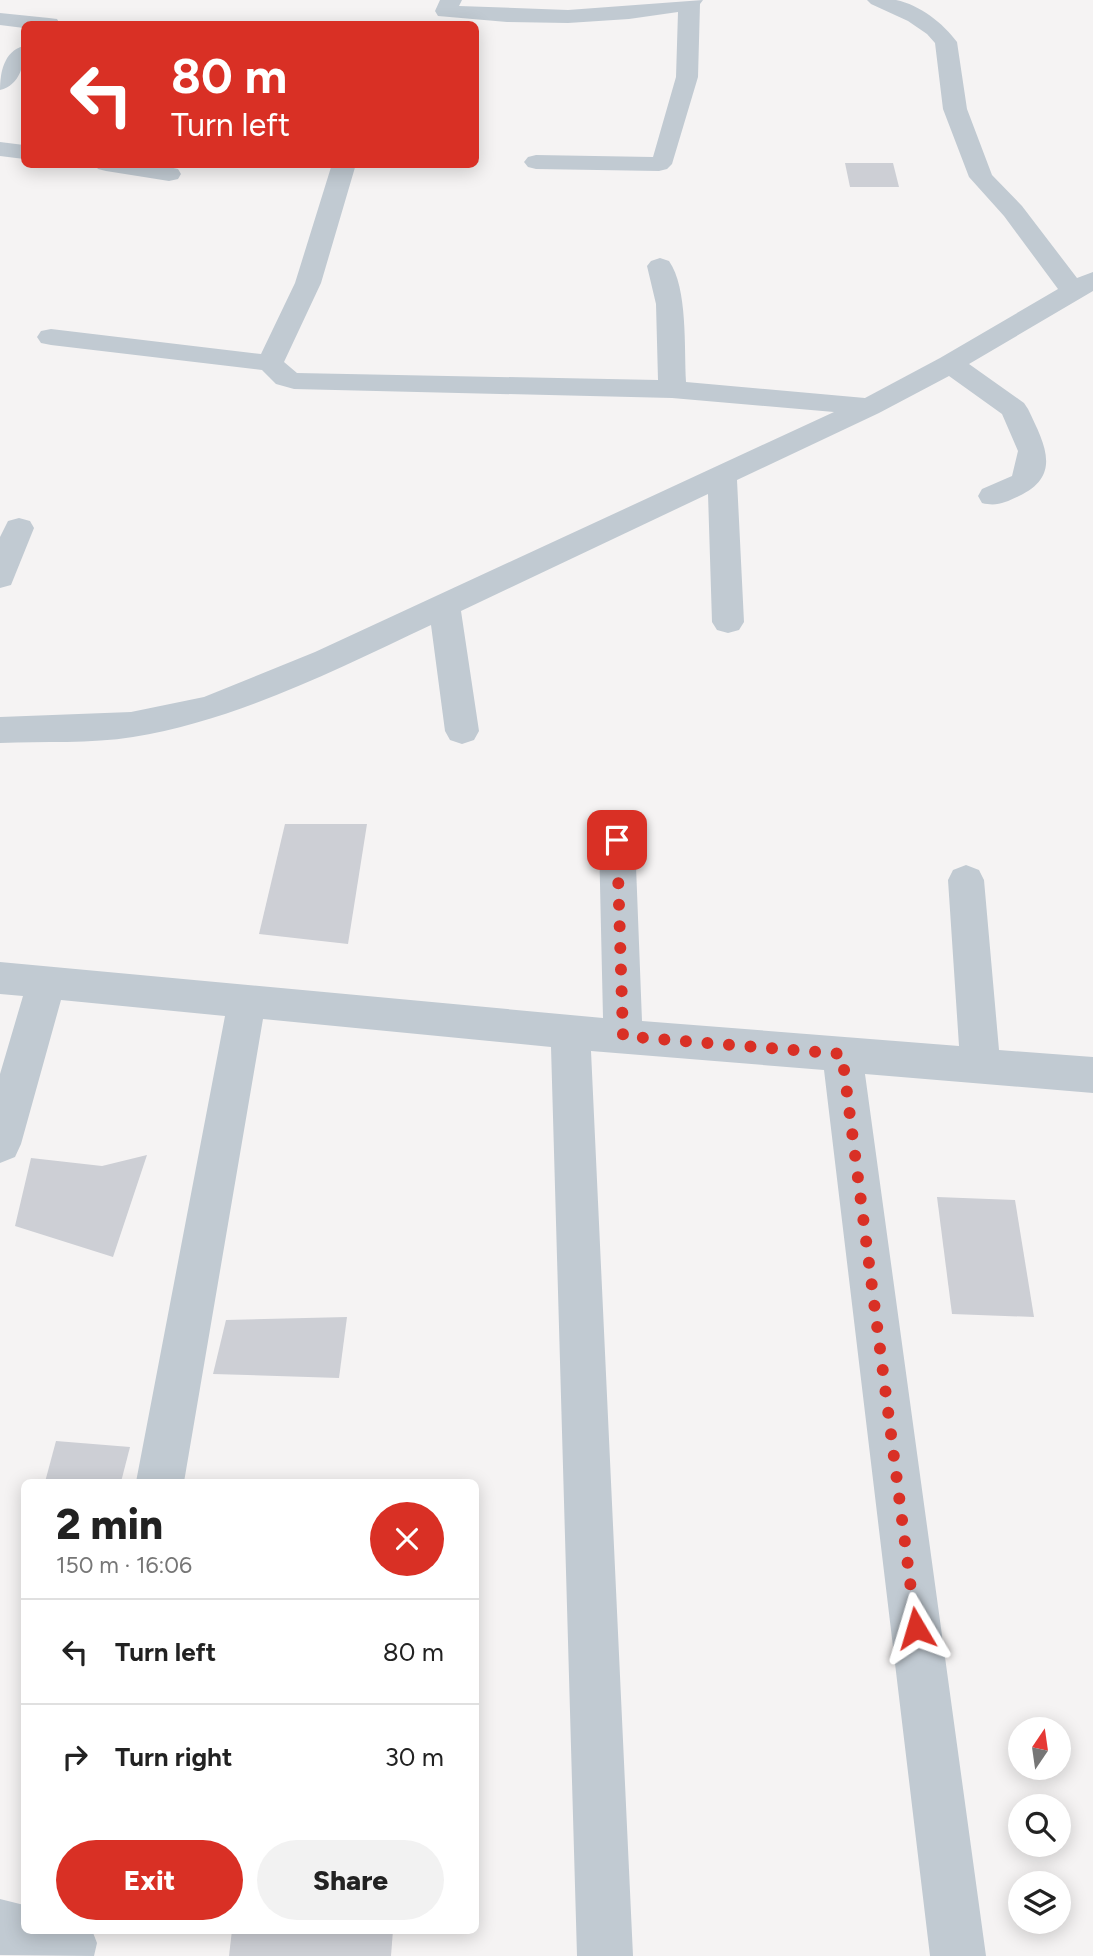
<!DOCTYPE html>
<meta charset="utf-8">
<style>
body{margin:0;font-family:Figtree,sans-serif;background:#f2f2f2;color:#222;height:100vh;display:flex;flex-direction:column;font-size:26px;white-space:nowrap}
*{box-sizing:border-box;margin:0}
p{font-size:23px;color:#767676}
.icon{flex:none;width:38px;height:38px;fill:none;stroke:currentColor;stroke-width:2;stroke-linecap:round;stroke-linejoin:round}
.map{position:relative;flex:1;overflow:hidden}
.details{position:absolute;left:21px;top:1479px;width:458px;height:455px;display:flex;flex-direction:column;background:#fff;border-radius:10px;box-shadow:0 4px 18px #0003}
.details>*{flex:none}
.banner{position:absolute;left:21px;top:21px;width:458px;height:147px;border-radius:10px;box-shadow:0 4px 18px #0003;background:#d93025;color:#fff;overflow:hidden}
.needle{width:46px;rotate:13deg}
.buttons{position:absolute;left:1008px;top:1717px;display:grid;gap:14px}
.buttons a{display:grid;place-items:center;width:63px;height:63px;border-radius:50%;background:#fff;box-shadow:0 4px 18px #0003;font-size:35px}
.pin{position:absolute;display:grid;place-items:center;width:60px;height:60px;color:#fff;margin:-30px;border-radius:14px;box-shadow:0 4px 10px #0006}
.me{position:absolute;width:77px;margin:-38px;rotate:353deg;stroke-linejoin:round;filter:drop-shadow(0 0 5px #0008)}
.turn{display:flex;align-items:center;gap:24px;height:147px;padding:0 35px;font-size:32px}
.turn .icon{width:91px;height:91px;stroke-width:2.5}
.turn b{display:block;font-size:49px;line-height:60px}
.round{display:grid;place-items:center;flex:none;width:74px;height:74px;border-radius:37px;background:#f2f2f2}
.overview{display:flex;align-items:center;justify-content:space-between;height:119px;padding:0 35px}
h1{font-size:42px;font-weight:800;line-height:52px}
.primary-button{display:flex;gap:14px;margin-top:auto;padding:14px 35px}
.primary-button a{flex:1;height:80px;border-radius:42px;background:#d93025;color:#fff;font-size:28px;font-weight:800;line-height:80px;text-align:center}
.primary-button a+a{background:#f2f2f2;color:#222}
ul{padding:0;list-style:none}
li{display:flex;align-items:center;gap:21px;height:105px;padding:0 35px;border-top:2px solid #e0e0e0}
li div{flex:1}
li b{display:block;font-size:26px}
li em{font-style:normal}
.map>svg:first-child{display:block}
.building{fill:#cdcfd5}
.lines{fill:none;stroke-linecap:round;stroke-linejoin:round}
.minor{fill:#c1cad2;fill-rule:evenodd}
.route{stroke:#d93025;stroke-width:12;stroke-dasharray:0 21.6}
</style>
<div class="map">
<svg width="1093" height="1956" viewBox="0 0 1093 1956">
<rect width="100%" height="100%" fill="#f5f3f3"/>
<g class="building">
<path d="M845,163H893L899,187H850Z"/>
<path d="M285,824H367L348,944L259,934Z"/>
<path d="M147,1155L113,1257L15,1226L31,1158L102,1166Z"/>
<path d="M937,1197L1015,1200L1034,1317L952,1314Z"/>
<path d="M347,1317L339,1378L213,1374L226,1320Z"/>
<path d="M56,1441L130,1447L121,1482H45Z"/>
<path d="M232,1930H393L391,1956H229Z"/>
</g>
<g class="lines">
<g class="minor">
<path d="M440,0H462L459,6L568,10L703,0L700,4L698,77L672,164L667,169L659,171L536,169L528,167L524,162L528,157L536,155L653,157L676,77L678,12L629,19L568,23L507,22L438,16L435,11Z"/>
<path d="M867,0C876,0 888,0 896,0C920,5 943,23 957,42L967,109L992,175L1022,206L1077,278L1093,272V291L969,364L1024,403L1028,409C1044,443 1063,475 1019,496C1006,502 997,507 982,503L978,496L982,489L1012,476L1018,451L1002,414L949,376L879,413L737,480L744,622L739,630L728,633L717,630L712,622L708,494L461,611L479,731L474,740L462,744L450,740L445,731L431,625C335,670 238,720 133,737C91,744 43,741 0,743V717L131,712L204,697L315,652L834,412L672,398L294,389L276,384L262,370L51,345L41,343L37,337L41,331L51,329L261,354L295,283L332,164H356L321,283L284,362L297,373L658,380L656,304L647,266L651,261L660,258L669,261C688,288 684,348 686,382L865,398L940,358L1058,289L1004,216L969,177L943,109L935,43L927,34L908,21L871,4Z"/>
<path d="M0,13L49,18L57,19L60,24H24V28L0,25Z"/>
<path d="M24,46C25,64 20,85 0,90C0,72 4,51 24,46Z"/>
<path d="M0,142L24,145V159L0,156Z"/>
<path d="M94,164H155L178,169L181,174L178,179L169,181L106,171L98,169Z"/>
<path d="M19,518L30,521L34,528L11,585L0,588V537L8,521Z"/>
<path d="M617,826L630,830L635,840L642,1021L959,1046L948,880L953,870L966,865L979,870L984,880L999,1050L1093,1057V1093L865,1074L986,1956H930L824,1070L591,1051L633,1956H577L551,1047L263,1019L184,1482H136L225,1016L61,1000L21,1144L15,1157L0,1163V1074L23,996L0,994V962L603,1018L599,840L604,830Z"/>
<path d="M0,1899L24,1905V1930H92L97,1943L94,1956L0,1955Z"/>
</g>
</g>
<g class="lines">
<path class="route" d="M617,840L623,1036L842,1054L916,1628"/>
</g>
</svg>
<div class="buttons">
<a><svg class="needle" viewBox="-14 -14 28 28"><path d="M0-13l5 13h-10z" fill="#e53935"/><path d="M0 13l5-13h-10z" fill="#767676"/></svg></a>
<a><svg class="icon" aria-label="search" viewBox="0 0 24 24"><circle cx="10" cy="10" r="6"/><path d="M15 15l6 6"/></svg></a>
<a><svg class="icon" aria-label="layers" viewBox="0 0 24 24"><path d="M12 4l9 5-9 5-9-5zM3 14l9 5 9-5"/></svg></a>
</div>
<div class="pin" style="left:617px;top:840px;background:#d93025"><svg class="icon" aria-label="arrive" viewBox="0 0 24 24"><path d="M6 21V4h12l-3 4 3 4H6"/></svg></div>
<svg class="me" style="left:916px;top:1628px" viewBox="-20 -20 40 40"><path d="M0-17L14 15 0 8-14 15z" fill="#d93025" stroke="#fff" stroke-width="4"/></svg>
<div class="banner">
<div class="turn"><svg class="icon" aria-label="left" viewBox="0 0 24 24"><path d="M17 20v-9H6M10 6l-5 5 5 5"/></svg><div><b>80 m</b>Turn left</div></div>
</div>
<section class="details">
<div class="overview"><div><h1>2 min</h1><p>150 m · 16:06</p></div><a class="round" style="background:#d93025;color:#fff"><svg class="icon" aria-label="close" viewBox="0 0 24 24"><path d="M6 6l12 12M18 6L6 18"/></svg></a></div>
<ul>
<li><svg class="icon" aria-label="left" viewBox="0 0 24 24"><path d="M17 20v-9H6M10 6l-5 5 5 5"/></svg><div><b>Turn left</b></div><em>80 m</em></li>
<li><svg class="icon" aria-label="right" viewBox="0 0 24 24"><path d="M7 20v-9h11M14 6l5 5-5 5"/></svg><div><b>Turn right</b></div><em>30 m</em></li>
</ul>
<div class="primary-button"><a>Exit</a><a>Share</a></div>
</section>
</div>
